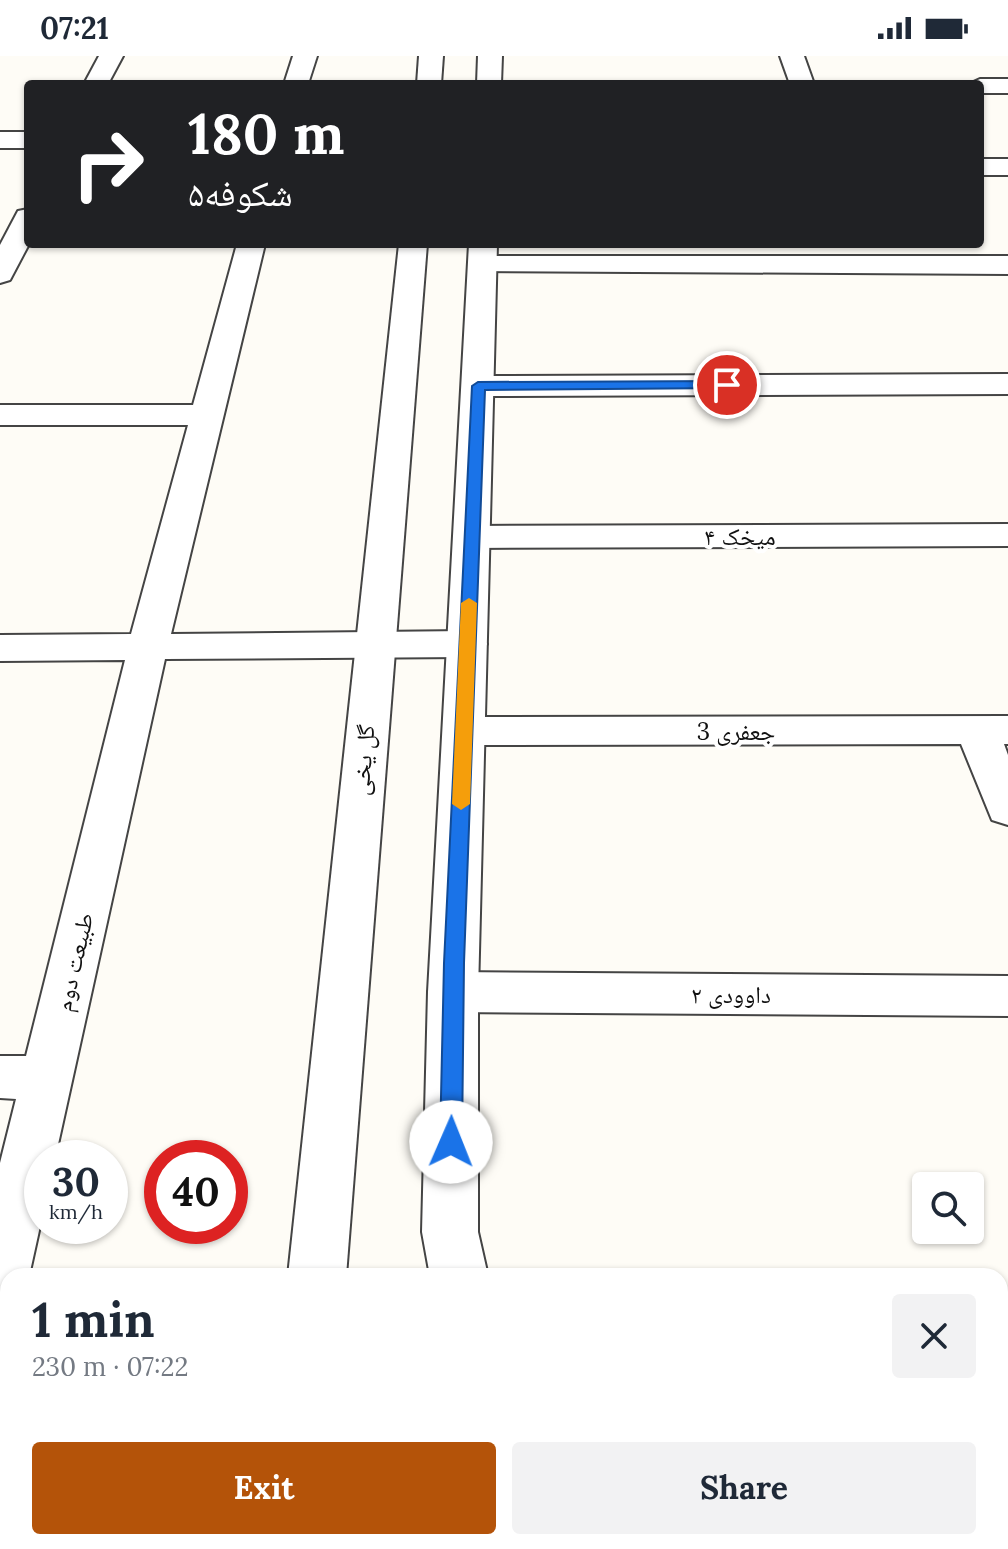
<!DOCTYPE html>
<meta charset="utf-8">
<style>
body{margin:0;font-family:Lora,"Noto Naskh Arabic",serif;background:#f2f2f3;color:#1f2937;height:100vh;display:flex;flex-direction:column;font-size:30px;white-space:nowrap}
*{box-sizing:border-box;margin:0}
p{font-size:26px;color:#747a83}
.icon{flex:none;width:44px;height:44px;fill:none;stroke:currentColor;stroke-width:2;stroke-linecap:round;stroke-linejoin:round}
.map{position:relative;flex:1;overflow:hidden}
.sheet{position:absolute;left:0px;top:1212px;width:1008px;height:282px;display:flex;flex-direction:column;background:#fff;border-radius:24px 24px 0 0;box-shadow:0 2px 6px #0004}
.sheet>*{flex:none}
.banner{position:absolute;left:24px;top:24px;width:960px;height:168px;border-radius:8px;box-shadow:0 2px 6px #0004;background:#202124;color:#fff;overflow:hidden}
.controls{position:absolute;left:912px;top:1116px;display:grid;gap:16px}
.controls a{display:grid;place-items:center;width:72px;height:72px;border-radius:8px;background:#fff;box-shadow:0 2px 6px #0004;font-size:40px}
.speed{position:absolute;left:24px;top:1084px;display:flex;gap:16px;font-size:40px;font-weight:700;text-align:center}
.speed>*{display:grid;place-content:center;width:104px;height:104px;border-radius:50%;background:#fff;box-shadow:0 2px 6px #0004;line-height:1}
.speed small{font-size:20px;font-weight:400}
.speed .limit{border:12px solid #d22;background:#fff;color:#111}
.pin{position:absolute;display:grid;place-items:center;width:68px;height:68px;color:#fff;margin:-34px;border:4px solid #fff;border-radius:50%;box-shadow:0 2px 8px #0007}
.me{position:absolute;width:88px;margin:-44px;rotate:1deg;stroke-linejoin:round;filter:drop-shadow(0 0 6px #0008)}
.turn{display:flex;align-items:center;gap:28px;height:168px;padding:0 32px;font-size:36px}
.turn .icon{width:104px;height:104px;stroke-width:2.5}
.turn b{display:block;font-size:56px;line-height:68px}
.round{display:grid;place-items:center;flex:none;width:84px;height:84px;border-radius:8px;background:#f2f2f3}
.summary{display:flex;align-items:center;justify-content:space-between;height:136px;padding:0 32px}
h1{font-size:48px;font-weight:800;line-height:60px}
.action{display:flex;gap:16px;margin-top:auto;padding:16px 32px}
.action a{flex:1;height:92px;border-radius:8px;background:#b45309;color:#fff;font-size:32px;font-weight:800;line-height:92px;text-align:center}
.action a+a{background:#f2f2f3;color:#1f2937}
.status{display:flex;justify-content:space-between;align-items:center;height:56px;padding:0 40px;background:#fff;direction:ltr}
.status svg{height:22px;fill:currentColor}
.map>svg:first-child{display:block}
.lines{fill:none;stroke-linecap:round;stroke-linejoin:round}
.minor-casing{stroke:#444;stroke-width:4}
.tertiary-casing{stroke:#444;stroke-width:4}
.minor{fill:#fff;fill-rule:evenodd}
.tertiary{fill:#fff;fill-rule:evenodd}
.route{fill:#1a73e8;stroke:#114b97;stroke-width:2}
.slow{fill:#f59e0b}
.labels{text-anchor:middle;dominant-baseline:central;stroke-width:8;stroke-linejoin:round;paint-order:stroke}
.street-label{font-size:24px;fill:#111;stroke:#fff}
</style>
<div class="status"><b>07:21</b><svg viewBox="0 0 49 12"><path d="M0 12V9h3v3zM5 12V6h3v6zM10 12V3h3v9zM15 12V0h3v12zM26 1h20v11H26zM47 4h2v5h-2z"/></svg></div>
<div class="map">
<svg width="1008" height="1493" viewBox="0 0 1008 1493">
<rect width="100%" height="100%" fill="#fefcf6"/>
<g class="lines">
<g class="minor-casing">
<g id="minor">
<path d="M99,0H123L108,28H84Z"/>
<path d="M293,0H317L308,28H284Z"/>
<path d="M780,0H804L814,28H790Z"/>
<path d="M980,23H1008V37H980V28H969Z"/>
<rect x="0" y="76" width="28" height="16"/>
<rect x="980" y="103" width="28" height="16"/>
<path d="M28,153L29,188L10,224L0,227V189L18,155Z"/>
<path d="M237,188H265L171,578L467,575L481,579L487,588L481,597L467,601L165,603L55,1102H42V1161L29,1220H8V1245L0,1248V1107L16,1043L0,1042V1000H26L125,604L0,605V579L131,578L188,369H0V349H193Z"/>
<path d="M482,200H1008V218L472,215L468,209L472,203Z"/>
<path d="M1008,318V338L478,340L467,337L462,330L467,323L478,320Z"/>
<path d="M1008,468V490L472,492L459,489L454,481L459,473L472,470Z"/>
<path d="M1008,660V688H1004L1008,699V769L992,764L961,688L464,689L449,685L443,675L449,665L464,661Z"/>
<path d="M453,916L1008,920V960L453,956L436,950L428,936L436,922Z"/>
<path d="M0,1269L8,1272V1359L0,1356Z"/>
<rect x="1000" y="1286" width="8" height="58"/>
</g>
</g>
<g class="tertiary-casing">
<g id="tertiary">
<path d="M419,0H443L441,28H417Z"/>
<path d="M478,0H502L501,28H477Z"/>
<path d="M399,188H427L346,1220H288Z"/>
<path d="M469,188H497L478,936V1176L488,1220H430L422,1176L428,936Z"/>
<path d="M351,1486H416L418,1493H354Z"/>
<path d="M574,1486H641L643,1493H577Z"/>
</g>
</g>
<use href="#minor" class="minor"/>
<use href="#tertiary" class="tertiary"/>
</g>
<path class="route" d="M727,325L732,327V332L485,334L464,907L462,1086L459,1093H443L440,1086L444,907L472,330L478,326Z"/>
<path class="slow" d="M469,542L477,547L470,748L461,754L452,748L461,547Z"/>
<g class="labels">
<g class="street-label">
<text x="740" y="480">میخک ۴</text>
<text x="736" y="675">3 جعفری</text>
<text transform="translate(363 704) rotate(-85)">گل یخی</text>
<text transform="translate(74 906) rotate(-77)">طبیعت دوم</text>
<text x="731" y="938">داوودی ۲</text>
</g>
</g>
</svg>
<div class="controls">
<a><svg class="icon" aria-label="search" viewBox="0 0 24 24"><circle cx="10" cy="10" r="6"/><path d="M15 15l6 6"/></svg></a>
</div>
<div class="speed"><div>30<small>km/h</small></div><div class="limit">40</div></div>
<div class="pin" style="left:727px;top:329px;background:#d93025"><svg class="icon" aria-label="arrive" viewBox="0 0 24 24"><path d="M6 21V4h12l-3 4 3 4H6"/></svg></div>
<svg class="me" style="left:451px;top:1086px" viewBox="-20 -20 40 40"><circle r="19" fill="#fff"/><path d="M0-13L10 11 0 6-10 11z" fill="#1a73e8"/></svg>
<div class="banner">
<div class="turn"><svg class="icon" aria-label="right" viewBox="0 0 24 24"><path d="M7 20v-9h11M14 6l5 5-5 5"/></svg><div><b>180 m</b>شکوفه۵</div></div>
</div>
<section class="sheet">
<div class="summary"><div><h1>1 min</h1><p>230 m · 07:22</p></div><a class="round"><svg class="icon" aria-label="close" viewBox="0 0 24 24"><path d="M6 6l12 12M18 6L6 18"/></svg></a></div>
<div class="action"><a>Exit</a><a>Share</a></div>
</section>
</div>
